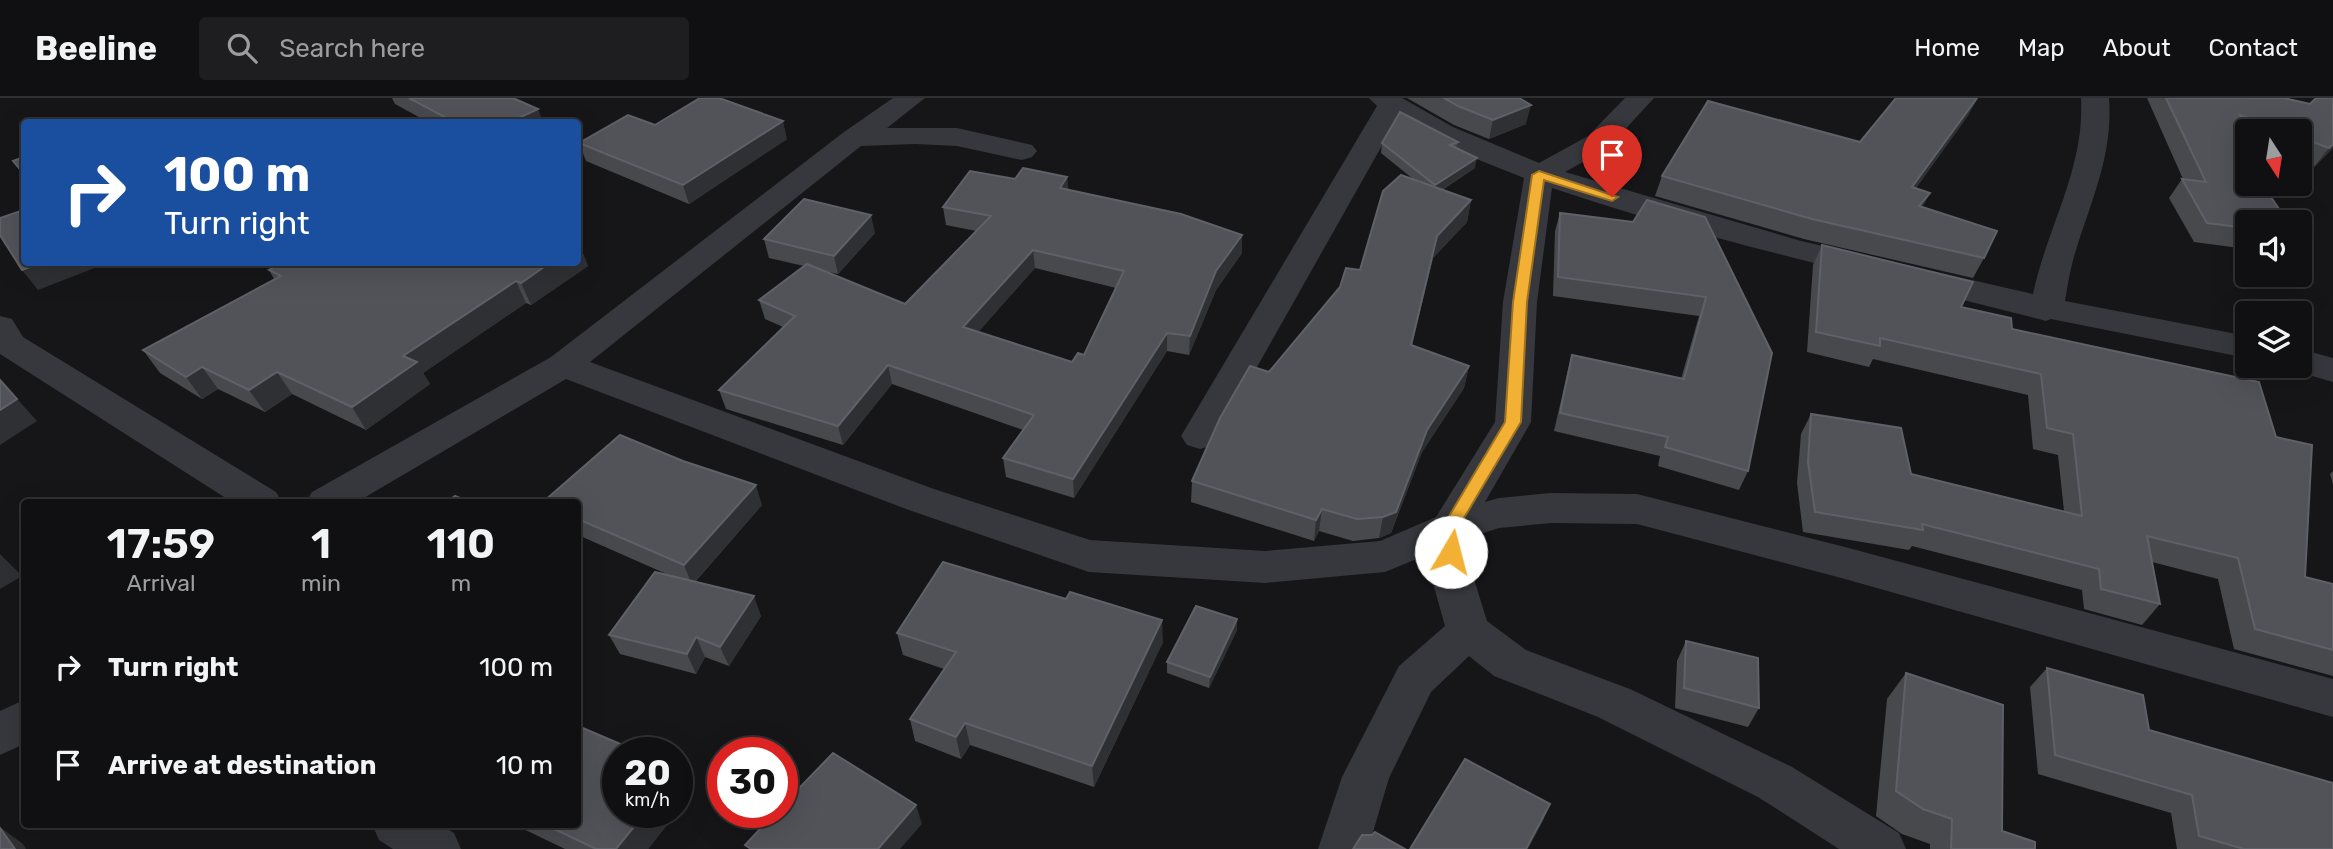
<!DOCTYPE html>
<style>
body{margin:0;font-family:Rubik,sans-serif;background:#1e1e20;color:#f1f3f6;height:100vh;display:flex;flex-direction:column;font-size:26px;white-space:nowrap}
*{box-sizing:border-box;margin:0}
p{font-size:23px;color:#9c9d9f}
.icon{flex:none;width:38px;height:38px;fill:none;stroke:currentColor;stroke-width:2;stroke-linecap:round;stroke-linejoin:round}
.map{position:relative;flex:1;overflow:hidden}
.drawer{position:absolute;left:21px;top:401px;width:560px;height:329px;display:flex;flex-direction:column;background:#101012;border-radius:7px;box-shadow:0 7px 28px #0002,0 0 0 2px #303032}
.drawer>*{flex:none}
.hud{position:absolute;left:21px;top:21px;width:560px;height:147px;border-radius:7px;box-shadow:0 7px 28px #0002,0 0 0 2px #303032;background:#1a4fa0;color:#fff;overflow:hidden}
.needle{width:46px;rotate:168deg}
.controls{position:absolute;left:2235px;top:21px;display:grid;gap:14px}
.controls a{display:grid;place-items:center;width:77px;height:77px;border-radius:7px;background:#101012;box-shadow:0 7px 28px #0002,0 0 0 2px #303032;font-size:35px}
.speed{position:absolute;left:602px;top:639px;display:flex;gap:14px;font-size:35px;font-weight:700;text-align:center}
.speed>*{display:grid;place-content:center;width:91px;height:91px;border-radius:50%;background:#101012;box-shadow:0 7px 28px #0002,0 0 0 2px #303032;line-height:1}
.speed small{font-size:18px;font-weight:400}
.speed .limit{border:10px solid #d22;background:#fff;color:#111}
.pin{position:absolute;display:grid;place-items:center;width:60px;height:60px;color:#fff;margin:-72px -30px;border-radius:50% 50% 50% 0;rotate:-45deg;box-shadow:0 0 7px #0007}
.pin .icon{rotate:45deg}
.me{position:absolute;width:77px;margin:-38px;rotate:8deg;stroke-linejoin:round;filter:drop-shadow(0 0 5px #0008)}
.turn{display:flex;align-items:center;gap:24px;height:147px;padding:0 28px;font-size:32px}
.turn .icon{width:91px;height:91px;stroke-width:2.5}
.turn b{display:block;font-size:49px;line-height:60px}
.eta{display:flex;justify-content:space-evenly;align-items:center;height:119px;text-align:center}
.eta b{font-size:42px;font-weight:600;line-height:49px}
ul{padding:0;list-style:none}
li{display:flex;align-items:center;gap:21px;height:98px;padding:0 28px}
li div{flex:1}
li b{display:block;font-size:26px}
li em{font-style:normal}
header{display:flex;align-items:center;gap:42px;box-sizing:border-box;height:98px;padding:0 35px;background:#101012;border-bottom:2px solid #303032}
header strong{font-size:33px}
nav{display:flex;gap:38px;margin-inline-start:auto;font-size:24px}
.search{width:490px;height:63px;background:#1e1e20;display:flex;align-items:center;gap:18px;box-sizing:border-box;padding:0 24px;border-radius:7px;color:#9c9d9f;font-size:26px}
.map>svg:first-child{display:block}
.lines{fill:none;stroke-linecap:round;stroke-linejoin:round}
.street{fill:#37383d;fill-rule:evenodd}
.wall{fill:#47494d;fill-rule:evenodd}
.shaded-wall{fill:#2f3033}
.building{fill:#525359;stroke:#5f6168;stroke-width:2;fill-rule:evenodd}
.route{fill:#f2b134;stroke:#9d7322;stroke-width:2}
</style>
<header>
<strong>Beeline</strong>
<div class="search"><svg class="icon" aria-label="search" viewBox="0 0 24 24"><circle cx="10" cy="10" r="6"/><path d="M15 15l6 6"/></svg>Search here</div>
<nav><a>Home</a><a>Map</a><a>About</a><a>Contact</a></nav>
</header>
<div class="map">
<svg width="2333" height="751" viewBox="0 0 2333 751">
<rect width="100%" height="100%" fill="#161618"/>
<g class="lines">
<g class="street">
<path d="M893,0H925L887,30H957L1032,47L1037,53L1032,59L1022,62L957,48L915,46L861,48L590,264L934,391L1090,442L1265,453L1380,443L1436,419L1495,324L1503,204L1524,80L1464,56L1397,21L1213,347L1200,351L1187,347L1181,338L1377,8L1369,0H1402L1453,29L1539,65L1588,38L1625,0H1654L1608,50L1565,74L1801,143L2033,196C2047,129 2085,71 2081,0H2109C2113,55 2093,98 2077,149C2071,166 2068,185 2065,203L2247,238V260L2051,221L2046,223C1882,180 1714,145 1552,90L1537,204L1531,324L1485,404L1499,400L1551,395L1637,396L1845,449L2333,581V619L1845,481L1637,426L1551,425L1499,430L1471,439L1473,478L1487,523L1526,552L1630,591L1792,669L1899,735L1906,751H1839L1758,699L1598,619L1494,578L1469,558L1431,594L1389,680L1368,751H1318L1342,679L1399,568L1445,528L1431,478V455L1385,474L1265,485L1089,474L906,411L566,281L357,404H306L312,394L551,259L844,34Z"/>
<path d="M0,218L12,221L23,239L276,394L282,404H232L0,256Z"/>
<path d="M2300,251L2333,260V284L2288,271L2285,268H2300Z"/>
<path d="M24,602V646L0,657V613Z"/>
<path d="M372,726H439L454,735L461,751H393L379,742Z"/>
</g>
</g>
<g class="wall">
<path d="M392,0H513L543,24H428L395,6Z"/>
<path d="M1407,0H1519L1526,26L1489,41L1454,27Z"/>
<path d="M2147,0H2284L2333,50L2314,69L2300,64V33H2247L2277,88L2247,124V151L2194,144L2169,100L2182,81H2183Z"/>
<path d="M1969,16L1916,90L1922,109L1984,160L1973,180L1804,141L1655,98L1662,78L1860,44Z"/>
<path d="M655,27L787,41L689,106L586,63L579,45Z"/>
<path d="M1458,44L1456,50L1475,70L1442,92L1471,102L1467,124L1433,160L1412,247L1469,268L1464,290L1422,354L1391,435L1379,440L1353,443L1319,433L1314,443L1191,404L1192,383L1269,274L1360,172L1413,81L1381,55L1382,45Z"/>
<path d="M1067,79L1068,92L1242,155L1216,192L1189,257L1167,253L1074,400L1006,379L1003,360L1023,332L892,286L843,347L726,311L719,292L783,229L765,221L759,202L804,168L769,160L764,141L875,135L838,176L824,173L905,206L976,133L946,127L943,109L1015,81ZM1035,170L1116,190L1084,257L1072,264L978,234Z"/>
<path d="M1560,115L1633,124L1705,119L1748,373L1739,392L1658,368L1660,358L1554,333L1567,276L1572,257L1681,281L1699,218L1553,198L1555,133Z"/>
<path d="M579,146L588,168L531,207L526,205L423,275L430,286L366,332L292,296L265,314L218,291L202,301L160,275L143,252L274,181L269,172L578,164Z"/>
<path d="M1822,147L2012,231L2305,479L2333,486V578L2234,551L2218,481L2152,464L2160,506L2142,527L2084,511L2082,492L1912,448L1909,452L1803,434L1797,385L1801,336L1811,316L1911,376L2064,413L2058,357L2033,351L2028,297L1873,261L1869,269L1807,254L1813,167Z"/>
<path d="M2333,373V386L2330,376Z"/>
<path d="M578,404L762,407L695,484L761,518L729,568L705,559L696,576L620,556L609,537L671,478L578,437Z"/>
<path d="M1237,532L1209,590L1167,575V564Z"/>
<path d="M897,535L1163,544L1094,689L970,647L961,661L915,643L910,621L944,571L903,557Z"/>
<path d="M1686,543L1759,610L1748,629L1675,610L1677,563Z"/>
<path d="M2047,570L2149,632L2333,751H2177L2171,715L2038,676L2030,589Z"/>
<path d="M1906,575L2002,733L2035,751H1930V746L1902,736L1876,718L1887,601Z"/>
<path d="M618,714H677L648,751H565L513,726H578Z"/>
</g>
<g class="shaded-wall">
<path d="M1978,0L1969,16L1903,108L1912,89Z"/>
<path d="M1531,7L1526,26L1489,41L1493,22Z"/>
<path d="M538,11L543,24H510Z"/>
<path d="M783,23L787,41L689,106L683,87Z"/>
<path d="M2333,46V50L2314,69L2329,50Z"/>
<path d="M1477,60L1475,70L1433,97L1435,87Z"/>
<path d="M1067,79L1069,97L1060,90Z"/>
<path d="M1930,95L1920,114L1919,108Z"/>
<path d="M1471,102L1467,124L1433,160L1407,269L1411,247L1437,138Z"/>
<path d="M871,117L875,135L838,176L834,158Z"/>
<path d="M1242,137V155L1216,192L1189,257L1190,238L1216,173Z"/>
<path d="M579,146L588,168L531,207L521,185L551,164H578V147Z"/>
<path d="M1033,152L1035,170L966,248L963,229Z"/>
<path d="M42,164H110L38,192L22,172Z"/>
<path d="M516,183L526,205L423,275L430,286L366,332L352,309L403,258Z"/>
<path d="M1167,235V253L1074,400L1073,381Z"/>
<path d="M888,267L892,286L843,347L838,328Z"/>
<path d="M1469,268L1464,290L1422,354L1391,435L1379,440L1383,419L1427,332Z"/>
<path d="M202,269L218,291L202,301L186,279Z"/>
<path d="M277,274L292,296L265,314L249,292Z"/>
<path d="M0,282L37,323L0,347Z"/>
<path d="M756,387L762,407L692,487L684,467Z"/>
<path d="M1322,411L1319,433L1314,443L1316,422Z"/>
<path d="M0,456L22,478L0,491Z"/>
<path d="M754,498L761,518L729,568L720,549Z"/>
<path d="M1237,521V532L1209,590L1210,579Z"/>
<path d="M1162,522L1163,544L1094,689L1092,668Z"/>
<path d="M696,539L705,559L696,576L687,556Z"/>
<path d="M965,625L970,647L961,661L956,639Z"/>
<path d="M679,672L692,695L677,714V675Z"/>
<path d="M1550,706L1543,723L1528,751H1526Z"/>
<path d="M916,707L922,726L900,751H878Z"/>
<path d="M646,714H677L648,751H616Z"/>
<path d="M0,729L23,746L26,751H15Z"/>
</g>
<g class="building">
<path d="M409,0H513L538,11L510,24H454Z"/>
<path d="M700,0H719L783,23L683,87L579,45L628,17L655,27Z"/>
<path d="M1444,0H1519L1531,7L1493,22L1458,8Z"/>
<path d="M1896,0H1977L1912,89L1930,95L1919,108L1997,133L1984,160L1812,121L1662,78L1708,3L1860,44Z"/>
<path d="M2166,0H2284L2310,6L2316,0H2333V46L2329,50L2300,39V33H2283L2240,17L2248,33H2247V86H2262L2288,124H2247V130L2207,125L2182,81L2206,84Z"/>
<path d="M1400,14L1458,44L1450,47L1477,60L1435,87L1382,45Z"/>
<path d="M24,59V76L13,63Z"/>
<path d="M1023,70L1067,79L1060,90L1181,116L1242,137L1216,173L1190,238L1167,235L1073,381L1003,360L1034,317L888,267L838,328L719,292L795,218L759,202L807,166L905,206L991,118L943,109L970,73L1015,81ZM1033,152L1124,173L1084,257L1078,255L1072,264L963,229Z"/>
<path d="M1401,77L1471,102L1437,138L1411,247L1469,268L1427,332L1396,414L1383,419L1357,421L1322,411L1316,422L1192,383L1220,320L1250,268L1269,274L1340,189L1346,170L1360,172L1383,93Z"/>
<path d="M804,101L871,117L834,158L764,141Z"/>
<path d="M1647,102L1705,119L1772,255L1748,373L1665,349L1668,339L1560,315L1572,257L1684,281L1706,199L1558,179L1560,115L1633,124Z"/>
<path d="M24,112V164H42L22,172L0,137V120Z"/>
<path d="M1822,147L1973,184L1961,209L2011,220L2012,231L2259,284L2276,339L2312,347L2305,479L2333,486V552L2255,531L2238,460L2147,438L2160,506L2101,491L2099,471L1922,426L1923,432L1815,414L1808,364L1811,316L1901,330L1911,376L2082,418L2073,336L2047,330L2041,276L1880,240V248L1816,234Z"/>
<path d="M282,164H551L521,185L516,183L403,258L417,264L352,309L277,274L249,292L202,269L186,279L143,252L281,178L269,172Z"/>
<path d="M0,282L17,301L0,312Z"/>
<path d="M620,337L683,363L756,387L684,467L578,421V404H543Z"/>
<path d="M455,398L470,404H447Z"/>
<path d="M943,464L1066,501L1070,494L1162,522L1092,668L965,625L956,639L910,621L956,554L897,535Z"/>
<path d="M655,474L754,498L720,549L696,539L687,556L609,537Z"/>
<path d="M1196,508L1237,521L1210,579L1167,564Z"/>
<path d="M1686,543L1758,560L1759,610L1684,590Z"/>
<path d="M2047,570L2143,597L2149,632L2333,685V751H2244L2199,738L2192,697L2055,657Z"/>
<path d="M1906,575L2003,607L2002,733L2035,744V751H1951L1952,721L1923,711L1896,693Z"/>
<path d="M578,628L639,654H618V714H646L616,751H596L544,726H578Z"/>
<path d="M833,655L916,707L878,751H751L745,747L776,714H782V708Z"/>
<path d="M1465,661L1550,706L1526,751H1410Z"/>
<path d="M0,730L15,751H0Z"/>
<path d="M1375,734L1405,751H1353L1362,737H1372Z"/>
</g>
<path class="route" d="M1539,73L1618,99L1612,103L1544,82L1527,204L1521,324L1458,430L1460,454L1457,459H1445L1442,430L1505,324L1513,204L1532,77Z"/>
</svg>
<div class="controls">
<a><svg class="needle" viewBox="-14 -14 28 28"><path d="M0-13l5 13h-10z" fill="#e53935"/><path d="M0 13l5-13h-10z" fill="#9c9d9f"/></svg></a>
<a><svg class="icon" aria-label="sound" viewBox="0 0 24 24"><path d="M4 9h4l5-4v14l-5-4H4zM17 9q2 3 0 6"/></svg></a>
<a><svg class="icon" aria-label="layers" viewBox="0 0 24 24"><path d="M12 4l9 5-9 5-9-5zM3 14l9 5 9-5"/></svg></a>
</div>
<div class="speed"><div>20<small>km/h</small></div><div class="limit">30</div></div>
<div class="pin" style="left:1612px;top:99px;background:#d93025"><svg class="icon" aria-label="arrive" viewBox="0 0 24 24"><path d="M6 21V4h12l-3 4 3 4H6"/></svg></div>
<svg class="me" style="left:1451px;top:454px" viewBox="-20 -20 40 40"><circle r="19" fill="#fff"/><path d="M0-13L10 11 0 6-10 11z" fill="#f2b134"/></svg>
<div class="hud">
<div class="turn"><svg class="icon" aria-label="right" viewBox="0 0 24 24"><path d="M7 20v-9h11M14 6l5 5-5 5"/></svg><div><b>100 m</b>Turn right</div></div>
</div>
<section class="drawer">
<div class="eta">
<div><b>17:59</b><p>Arrival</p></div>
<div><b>1</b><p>min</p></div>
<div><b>110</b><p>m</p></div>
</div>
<ul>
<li><svg class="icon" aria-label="right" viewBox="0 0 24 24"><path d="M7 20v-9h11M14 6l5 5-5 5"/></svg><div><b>Turn right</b></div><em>100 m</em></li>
<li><svg class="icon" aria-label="arrive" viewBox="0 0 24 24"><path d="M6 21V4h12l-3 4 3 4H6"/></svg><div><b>Arrive at destination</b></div><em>10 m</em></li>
</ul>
</section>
</div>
